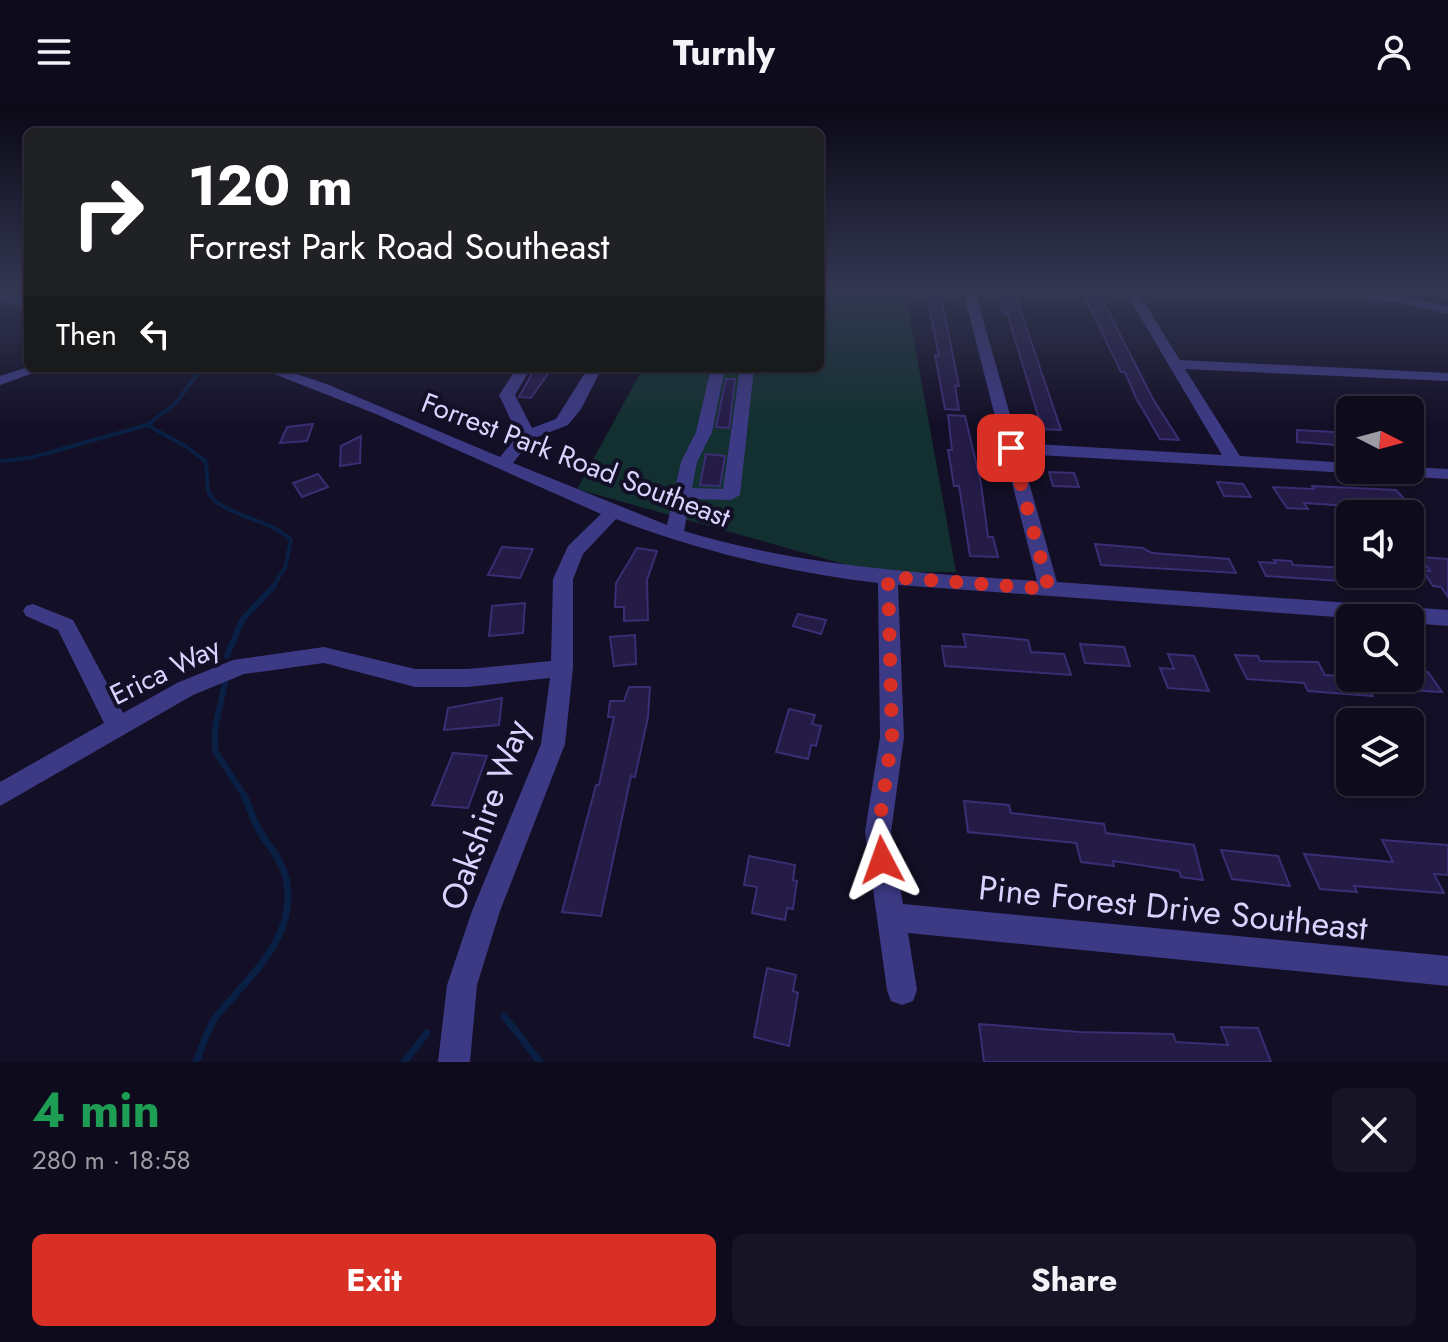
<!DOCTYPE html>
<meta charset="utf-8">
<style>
body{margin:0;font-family:Jost,sans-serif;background:#171425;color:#f1f3f6;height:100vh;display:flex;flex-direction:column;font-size:30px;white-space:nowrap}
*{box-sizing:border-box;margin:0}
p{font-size:26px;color:#9b9ba3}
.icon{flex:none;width:44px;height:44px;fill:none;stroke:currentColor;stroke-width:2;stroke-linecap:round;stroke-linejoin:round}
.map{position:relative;height:958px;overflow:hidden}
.sheet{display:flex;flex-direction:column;background:#0e0b1c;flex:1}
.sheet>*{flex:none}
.top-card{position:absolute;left:24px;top:24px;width:800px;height:244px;border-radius:12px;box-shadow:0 2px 6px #0004,0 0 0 2px #2e2b3b;background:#202124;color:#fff;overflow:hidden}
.needle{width:52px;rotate:96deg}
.fabs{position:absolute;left:1336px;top:292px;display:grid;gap:16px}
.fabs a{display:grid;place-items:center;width:88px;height:88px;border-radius:12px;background:#0e0b1c;box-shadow:0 2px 6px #0004,0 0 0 2px #2e2b3b;font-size:40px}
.pin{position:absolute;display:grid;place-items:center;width:68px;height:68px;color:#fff;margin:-34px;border-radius:16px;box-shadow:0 4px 12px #0006}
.me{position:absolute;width:88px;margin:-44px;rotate:356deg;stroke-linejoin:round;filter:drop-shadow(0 0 6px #0008)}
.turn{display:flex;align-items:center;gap:28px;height:168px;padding:0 32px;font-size:36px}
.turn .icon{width:104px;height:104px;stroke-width:2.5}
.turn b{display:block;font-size:56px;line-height:68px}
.then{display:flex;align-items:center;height:76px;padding:0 32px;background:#0003;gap:16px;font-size:30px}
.round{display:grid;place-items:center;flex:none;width:84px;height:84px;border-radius:12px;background:#171425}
.overview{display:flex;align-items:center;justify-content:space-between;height:136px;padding:0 32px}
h1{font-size:48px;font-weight:700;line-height:60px;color:#1e9e55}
.button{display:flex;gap:16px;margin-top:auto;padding:16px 32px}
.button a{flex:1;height:92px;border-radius:12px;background:#d93025;color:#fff;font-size:32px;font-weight:700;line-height:92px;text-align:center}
.button a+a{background:#171425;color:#f1f3f6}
header{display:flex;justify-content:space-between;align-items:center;height:104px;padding:0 32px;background:#0e0b1c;font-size:36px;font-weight:700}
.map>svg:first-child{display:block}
.green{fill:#12302f}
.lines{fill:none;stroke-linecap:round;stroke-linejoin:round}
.stream-far2{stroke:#0a1f44;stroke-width:4}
.stream-far1{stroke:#0a1f44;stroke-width:6}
.stream{stroke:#0a1f44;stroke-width:7}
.building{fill:#241b47;stroke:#3b2d73;stroke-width:2}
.minor{fill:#3d3a85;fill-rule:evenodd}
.route{stroke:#d93025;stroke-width:14;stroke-dasharray:0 25.2}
.labels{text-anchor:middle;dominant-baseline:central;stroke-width:8;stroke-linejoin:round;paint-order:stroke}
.street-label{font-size:28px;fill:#d9d4ff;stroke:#130f26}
.near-street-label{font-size:34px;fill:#d9d4ff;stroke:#130f26}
</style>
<header><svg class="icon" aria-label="menu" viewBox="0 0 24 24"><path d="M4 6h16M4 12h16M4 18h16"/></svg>Turnly<svg class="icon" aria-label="person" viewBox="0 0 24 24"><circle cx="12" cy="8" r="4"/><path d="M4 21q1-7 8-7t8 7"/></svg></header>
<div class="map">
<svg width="1448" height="958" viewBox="0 0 1448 958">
<rect width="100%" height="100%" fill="#130f26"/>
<path class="green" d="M820,187H905L956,468H872L577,385L643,264H820Z"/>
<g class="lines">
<g class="stream-far2">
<path d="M147,321L187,343L205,357C209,367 205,379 209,389C218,410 271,415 291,436L285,464L272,484"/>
<path d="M0,357L30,354L147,321L175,300L202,264"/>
</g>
<g class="stream-far1">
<path d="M227,552L242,516L274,482"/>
<path d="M225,579L215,624V647L245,693"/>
</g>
<g class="stream">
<path d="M504,912L540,958"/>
<path d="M196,958C202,944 207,925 216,913C248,873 299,833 286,774C282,757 271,745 262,731C254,720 250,704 244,691"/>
<path d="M404,958L427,929"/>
</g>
</g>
<g class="building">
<path d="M926,187H940L959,282H955L959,306L945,305L935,251L939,252Z"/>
<path d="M997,187H1012L1018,199L1061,326L1042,325L1007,209H1003Z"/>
<path d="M1082,187H1098L1153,295L1179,336L1160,335L1136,294L1125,268H1121Z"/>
<path d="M535,264H552L531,294L519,293Z"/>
<path d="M726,275H735L729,324L716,323Z"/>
<path d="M948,311L965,312L981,380L988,433H993L998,453L970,452L959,382H954L948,346H952Z"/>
<path d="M313,320L307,337L280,339L287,323Z"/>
<path d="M1297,326L1350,329V342L1297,338Z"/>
<path d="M361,332L360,359L340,362L341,342Z"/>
<path d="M706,350L725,352L720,382L700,381Z"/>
<path d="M1049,368L1074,369L1079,383L1053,382Z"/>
<path d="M318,370L328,383L302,393L293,379Z"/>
<path d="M1217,378L1243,380L1251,393L1224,392Z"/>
<path d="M1312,382L1396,386L1409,400L1362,399L1365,403L1304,399L1308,405L1287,404L1273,383L1314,385Z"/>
<path d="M1095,440L1143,444L1152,449L1229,455L1236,469L1101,461Z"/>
<path d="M502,443L533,445L520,474L488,471Z"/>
<path d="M637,444L657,447L647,476L648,516L624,517V503H615L616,479Z"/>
<path d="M1420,453L1448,455V493L1441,483L1433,482L1423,467H1430Z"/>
<path d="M1274,456L1291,457L1293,461L1347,464L1357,478L1266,472L1259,458L1276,459Z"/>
<path d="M525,499L523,529L489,532L492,502Z"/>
<path d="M798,510L826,516L821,530L793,522Z"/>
<path d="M963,530L1028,536L1031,548L1064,550L1071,571L945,562L942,542L966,543Z"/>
<path d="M635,531L636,560L614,562L610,533Z"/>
<path d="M1080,540L1124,543L1130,562L1085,559Z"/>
<path d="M1168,550L1194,552L1209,587L1168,584L1160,564L1174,565Z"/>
<path d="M1235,551L1258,552L1260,557L1318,558L1325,571L1362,574L1373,592L1308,587L1304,579L1247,575Z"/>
<path d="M1410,567L1428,568L1442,588L1410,586Z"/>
<path d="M629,583H650L648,613L635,673L631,672L601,812L562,808L596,681H599L614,613H608L610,597H624Z"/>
<path d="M502,594L499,621L444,626L448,604Z"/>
<path d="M789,605L815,611L812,620L821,622L816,642L811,641L808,655L776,648Z"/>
<path d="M453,649L487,652L468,704L432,701Z"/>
<path d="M964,697L1009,701L1011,709L1104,720L1106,729L1194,741L1203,776L1181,773L1179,767L1113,757L1114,762L1081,758L1076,739L968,728Z"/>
<path d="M1382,736L1448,741V771L1434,770L1444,789L1354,782L1357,788L1320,785L1304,750L1393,758Z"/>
<path d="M1221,746L1278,752L1290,782L1232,775Z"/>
<path d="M749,752L795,761L793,776L797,777L793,805L787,804L785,816L752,809L757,783L744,781Z"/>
<path d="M767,864L796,871L793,887L798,889L789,942L754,933Z"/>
<path d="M979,920L1080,928L1173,930L1176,938L1228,941L1221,923L1258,924L1271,958H984Z"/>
</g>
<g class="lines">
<g class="minor">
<path d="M963,187H975L1018,339L1222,351L1125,187H1137L1180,256L1448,269V277L1185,265L1240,352L1350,359V366H1357L1350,369L1021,350L1057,478L1448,506V522L1410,519V514H1350L898,481L904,633L891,728L903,800L1448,852V882L908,829L917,886L913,897L902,901L891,897L887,886L865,728L880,633L878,479C787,468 702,448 616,415L583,450L573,475V564L565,640L500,807L477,881L470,958H438L447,881L472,807L541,640L550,574L468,583H415L324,559L244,570L193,591L0,702V678L104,619L58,526L26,512L23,507L26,502L33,500L73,516L123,609L177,579L233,556L324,543L415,565H468L551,557L553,475L568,442L601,410L376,310L259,264H280L329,281L500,353L518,331L499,291L517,264H531L515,291L532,324L556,315L588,264H602L581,305L568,321L532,335L513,359L667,421L681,358L696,328L711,264H725L712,328L697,358L692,384L723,385L740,264H754L740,391L731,396L690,395L684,427C799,462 917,469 1037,477Z"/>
<path d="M1261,187L1398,190L1448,202V210L1398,198L1267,191Z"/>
<path d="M0,188L28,196V204L0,196Z"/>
<path d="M28,263L47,264L0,281V272Z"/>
<path d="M1410,363L1448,365V375L1382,371L1373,366H1410Z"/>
</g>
</g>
<linearGradient id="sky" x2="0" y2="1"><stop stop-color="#0a0815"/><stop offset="0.58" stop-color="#333752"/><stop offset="1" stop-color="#333752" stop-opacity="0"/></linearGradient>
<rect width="1448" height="321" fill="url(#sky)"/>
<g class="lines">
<path class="route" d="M882,756L878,728L892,633L888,473L1049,485L1011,344"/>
</g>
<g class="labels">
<g class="street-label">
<text transform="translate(576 356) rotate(21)">Forrest Park Road Southeast</text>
<text transform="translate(165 567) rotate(-26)">Erica Way</text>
</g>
<g class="near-street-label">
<text transform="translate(485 711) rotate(-70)">Oakshire Way</text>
<text transform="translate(1173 804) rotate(6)">Pine Forest Drive Southeast</text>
</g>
</g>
</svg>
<div class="fabs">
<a><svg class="needle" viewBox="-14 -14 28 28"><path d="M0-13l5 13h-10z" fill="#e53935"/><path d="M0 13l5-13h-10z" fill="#9b9ba3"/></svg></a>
<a><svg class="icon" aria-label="sound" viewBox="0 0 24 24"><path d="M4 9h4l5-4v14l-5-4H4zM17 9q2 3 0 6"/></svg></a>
<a><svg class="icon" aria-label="search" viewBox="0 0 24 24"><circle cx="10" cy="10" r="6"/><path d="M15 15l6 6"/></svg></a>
<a><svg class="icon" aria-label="layers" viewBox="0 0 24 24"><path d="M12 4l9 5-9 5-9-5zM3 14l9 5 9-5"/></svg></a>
</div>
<div class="pin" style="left:1011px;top:344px;background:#d93025"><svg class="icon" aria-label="arrive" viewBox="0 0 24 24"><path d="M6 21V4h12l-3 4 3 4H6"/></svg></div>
<svg class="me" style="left:882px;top:756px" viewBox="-20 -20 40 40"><path d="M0-17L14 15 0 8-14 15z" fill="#d93025" stroke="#fff" stroke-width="4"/></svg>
<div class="top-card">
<div class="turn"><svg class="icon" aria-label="right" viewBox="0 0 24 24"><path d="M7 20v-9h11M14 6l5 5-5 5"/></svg><div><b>120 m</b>Forrest Park Road Southeast</div></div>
<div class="then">Then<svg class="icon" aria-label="left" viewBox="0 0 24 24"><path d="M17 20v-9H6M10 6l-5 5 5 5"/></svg></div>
</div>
</div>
<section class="sheet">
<div class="overview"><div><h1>4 min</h1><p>280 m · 18:58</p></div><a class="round"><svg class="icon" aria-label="close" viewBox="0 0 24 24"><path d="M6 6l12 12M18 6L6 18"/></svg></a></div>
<div class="button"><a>Exit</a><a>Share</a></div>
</section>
